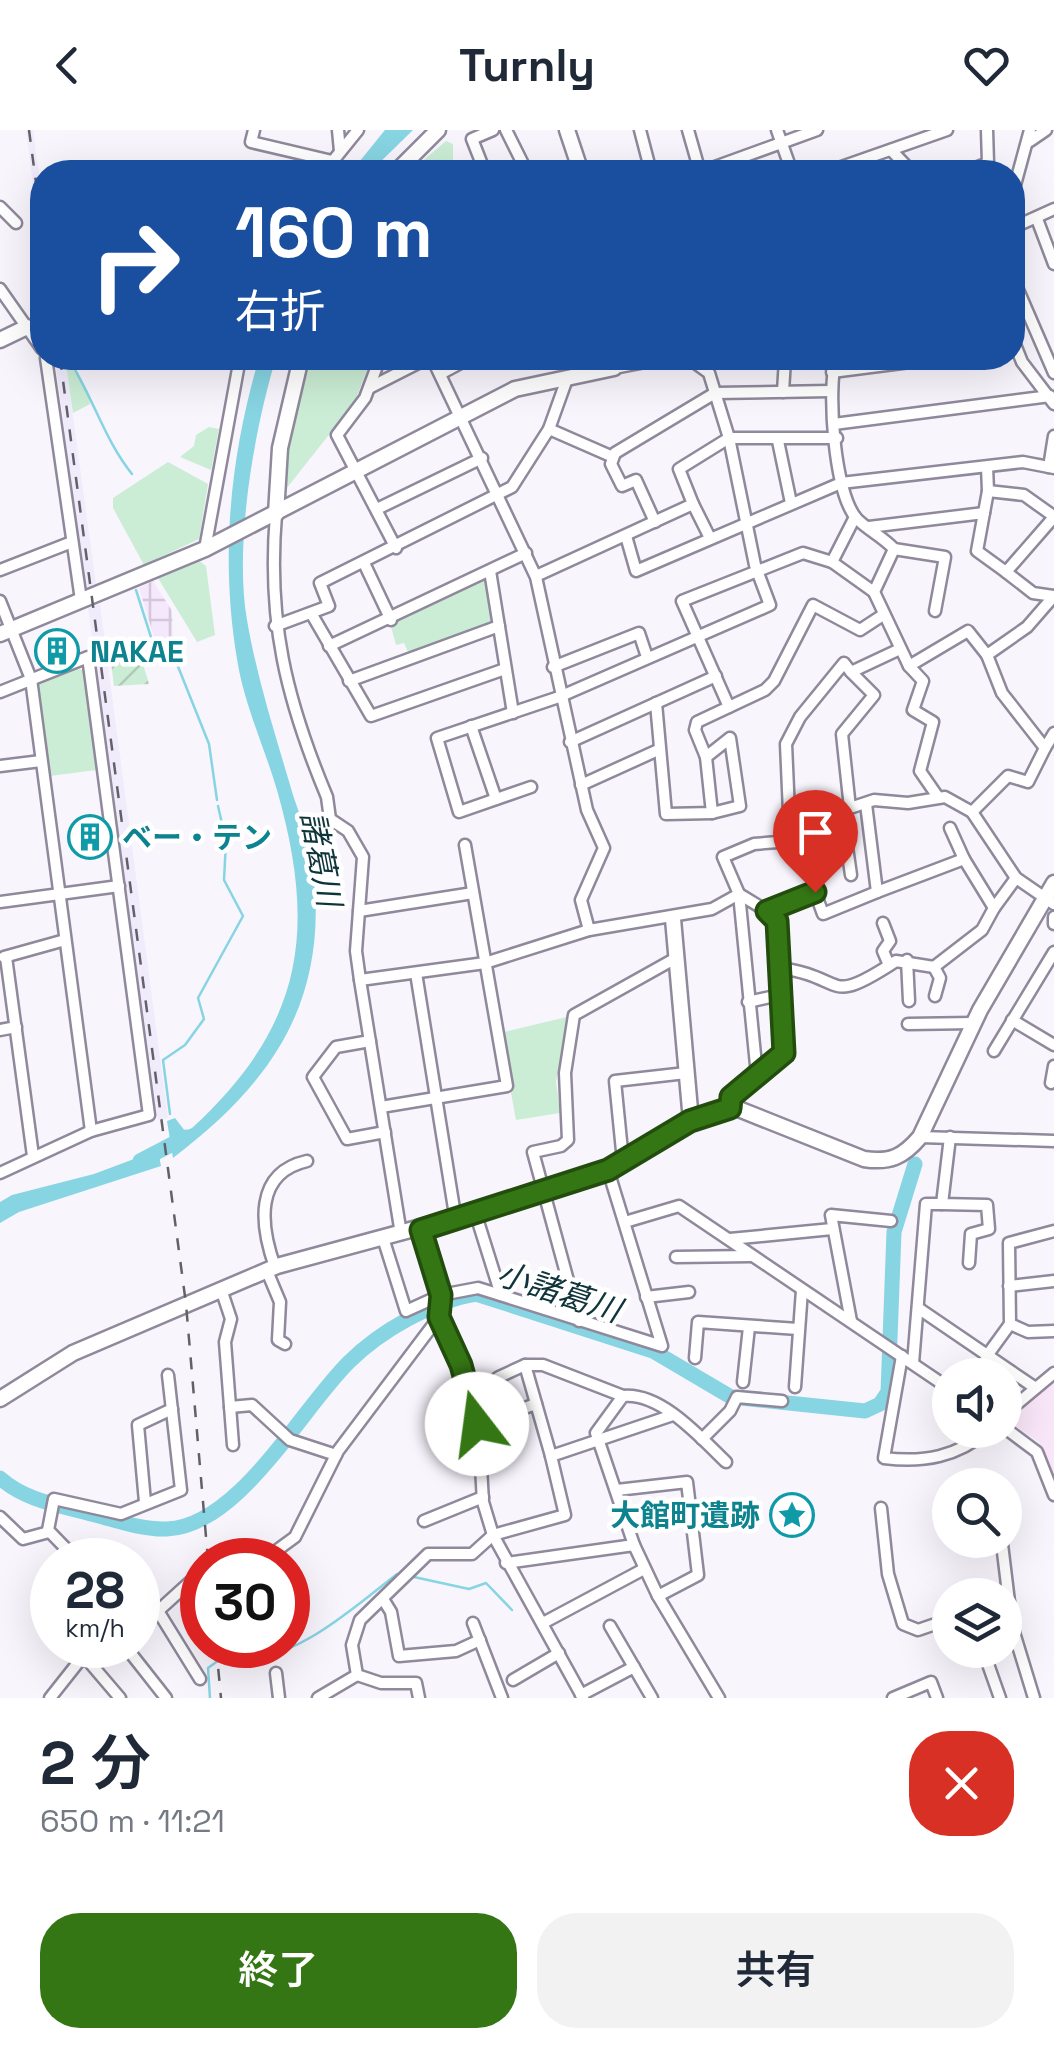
<!DOCTYPE html>
<html lang="ja">
<meta charset="utf-8">
<style>
body{margin:0;font-family:"Space Grotesk","Noto Sans JP",sans-serif;background:#f2f2f3;color:#1f2937;height:100vh;display:flex;flex-direction:column;font-size:38px;white-space:nowrap}
*{box-sizing:border-box;margin:0}
p{font-size:32px;color:#747a83}
.icon{flex:none;width:55px;height:55px;fill:none;stroke:currentColor;stroke-width:2;stroke-linecap:round;stroke-linejoin:round}
.map{position:relative;height:1568px;overflow:hidden}
.panel{display:flex;flex-direction:column;background:#fff;flex:1}
.panel>*{flex:none}
.hud{position:absolute;left:30px;top:30px;width:995px;height:210px;border-radius:40px;box-shadow:0 10px 40px #0002;background:#1a4fa0;color:#fff;overflow:hidden}
.tools{position:absolute;left:932px;top:1228px;display:grid;gap:20px}
.tools a{display:grid;place-items:center;width:90px;height:90px;border-radius:50%;background:#fff;box-shadow:0 10px 40px #0002;font-size:50px}
.speed{position:absolute;left:30px;top:1408px;display:flex;gap:20px;font-size:50px;font-weight:700;text-align:center}
.speed>*{display:grid;place-content:center;width:130px;height:130px;border-radius:50%;background:#fff;box-shadow:0 10px 40px #0002;line-height:1}
.speed small{font-size:25px;font-weight:400}
.speed .limit{border:15px solid #d22;background:#fff;color:#111}
.pin{position:absolute;display:grid;place-items:center;width:85px;height:85px;color:#fff;margin:-102px -42px;border-radius:50% 50% 50% 0;rotate:-45deg;box-shadow:0 0 10px #0007}
.pin .icon{rotate:45deg}
.me{position:absolute;width:110px;margin:-55px;rotate:345deg;stroke-linejoin:round;filter:drop-shadow(0 0 8px #0008)}
.turn{display:flex;align-items:center;gap:35px;height:210px;padding:0 40px;font-size:45px}
.turn .icon{width:130px;height:130px;stroke-width:2.5}
.turn b{display:block;font-size:70px;line-height:85px}
.round{display:grid;place-items:center;flex:none;width:105px;height:105px;border-radius:40px;background:#f2f2f3}
.head{display:flex;align-items:center;justify-content:space-between;height:170px;padding:0 40px}
h1{font-size:60px;font-weight:600;line-height:75px}
.primary-button{display:flex;gap:20px;margin-top:auto;padding:20px 40px}
.primary-button a{flex:1;height:115px;border-radius:40px;background:#347614;color:#fff;font-size:40px;font-weight:600;line-height:115px;text-align:center}
.primary-button a+a{background:#f2f2f3;color:#1f2937}
header{display:flex;justify-content:space-between;align-items:center;height:130px;padding:0 40px;background:#fff;font-size:45px;font-weight:600}
.map>svg:first-child{display:block}
.built{fill:#f1ecfc}
.industrial{fill:url(#industrial-grid)}
.education{fill:#f9e6f8}
.green{fill:#cbedd5}
.garden{fill:url(#garden-furrows)}
.water{fill:#87d4e2}
.lines{fill:none;stroke-linecap:round;stroke-linejoin:round}
.stream{stroke:#87d4e2;stroke-width:2.5}
.river{stroke:#87d4e2;stroke-width:15}
.street-casing{stroke:#8f899b;stroke-width:15}
.secondary-casing{stroke:#8f899b;stroke-width:19}
.street{stroke:#fff;stroke-width:10}
.secondary{stroke:#fff;stroke-width:14}
.rail{stroke:#636068;stroke-width:2.5;stroke-dasharray:12 12;stroke-linecap:butt}
.route-casing{stroke:#224d0d;stroke-width:25}
.route{stroke:#347614;stroke-width:18}
.labels{text-anchor:middle;dominant-baseline:central;stroke-width:9;stroke-linejoin:round;paint-order:stroke}
.culture-label{font-size:30px;font-weight:bold;fill:#0d838f;stroke:#fff;text-anchor:start}
.water-label{font-size:32px;font-style:italic;fill:#0f353b;stroke:#fff}
</style>
<header><svg class="icon" aria-label="back" viewBox="0 0 24 24"><path d="M15 5l-7 7 7 7"/></svg>Turnly<svg class="icon" aria-label="heart" viewBox="0 0 24 24"><path d="M12 20l-8-8c-3-5 5-10 8-4 3-6 11-1 8 4z"/></svg></header>
<div class="map">
<svg width="1054" height="1568" viewBox="0 0 1054 1568">
<defs>
<pattern id="industrial-grid" width="8" height="8" patternUnits="userSpaceOnUse" patternTransform="scale(2.5)"><rect width="8" height="8" fill="#f5e8fc"/><path d="M0 4h8M4 0v8" fill="none" stroke="#d3c7d9"/></pattern>
<pattern id="garden-furrows" width="10" height="10" patternUnits="userSpaceOnUse" patternTransform="scale(2.5)"><rect width="10" height="10" fill="#cbedd5"/><path d="M-1 1l2-2M0 10L10 0M9 11l2-2" fill="none" stroke="#afccb8"/></pattern>
</defs>
<rect width="100%" height="100%" fill="#f8f5fd"/>
<g class="built">
<path d="M26,0H33L42,65V128Z"/>
<path d="M55,228H65L96,454L85,458Z"/>
<path d="M100,474L168,988L158,990L88,478Z"/>
</g>
<path class="industrial" d="M153,451L172,481L173,515L160,526L139,458Z"/>
<path class="education" d="M1050,1253H1054V1352L1039,1312L1007,1290Z"/>
<g class="green">
<path d="M446,11L453,14V42H410Z"/>
<path d="M65,228L87,260L90,274L73,283Z"/>
<path d="M312,228H372L354,273L286,359L287,314Z"/>
<path d="M209,297L219,299L211,340L180,327L194,316L196,305Z"/>
<path d="M168,332L208,354L199,409L144,435L113,378V368Z"/>
<path d="M198,430L206,436L215,505L197,512L158,448Z"/>
<path d="M483,447L493,481L490,496L409,524L404,513L396,515L390,493Z"/>
<path d="M78,538L84,541L96,640L50,646L36,555Z"/>
<path d="M571,886L556,951L560,983L516,990L500,903Z"/>
</g>
<path class="garden" d="M121,513L125,534H143L149,554L114,556L109,516Z"/>
<g class="water">
<path d="M385,0H413L370,42H351Z"/>
<path d="M259,228H276C254,300 234,415 247,490C257,549 276,607 293,665C300,686 309,709 312,730C331,865 277,949 173,1028L167,991L175,988L185,1001L192,998C304,895 317,801 277,660C264,616 244,574 237,529C220,427 230,327 259,228Z"/>
<path d="M158,1020L161,1036L19,1082L0,1093V1072L12,1065L94,1044Z"/>
</g>
<g class="lines">
<g class="stream">
<path d="M68,228C92,265 105,311 132,344"/>
<path d="M136,460L157,526"/>
<path d="M161,533L175,529L209,614L217,670"/>
<path d="M170,984L163,930L185,915L204,889L198,868L243,786L224,750L226,711L218,676"/>
<path d="M414,1447L469,1459L486,1453L512,1480"/>
<path d="M210,1568L208,1538L233,1520L245,1529C299,1528 357,1475 397,1444"/>
</g>
<g class="river">
<path d="M140,1031L186,1007"/>
<path d="M0,1348C26,1371 59,1375 91,1384C115,1390 142,1400 167,1399C239,1396 301,1279 349,1232C380,1201 433,1171 476,1164L653,1221L731,1267L865,1281L880,1274L888,1262L894,1102L915,1034"/>
</g>
<g class="street-casing">
<g id="street">
<path d="M254,0L251,12L332,31"/>
<path d="M338,0L340,21"/>
<path d="M506,0L527,42"/>
<path d="M640,0L651,42"/>
<path d="M688,0L700,42"/>
<path d="M777,0L792,42"/>
<path d="M1030,11L1046,0"/>
<path d="M891,20L912,42"/>
<path d="M324,42L358,0"/>
<path d="M485,42L472,9L493,0"/>
<path d="M701,42L817,0"/>
<path d="M827,42L947,0"/>
<path d="M965,42L988,33L987,0"/>
<path d="M1012,66L1030,0"/>
<path d="M0,77L16,93"/>
<path d="M1037,89L1054,134"/>
<path d="M1012,98L1054,79"/>
<path d="M1012,146L1054,243"/>
<path d="M0,159L42,219"/>
<path d="M1012,207L1022,232L1054,274"/>
<path d="M46,228L81,470"/>
<path d="M380,228L365,268L337,305L396,418"/>
<path d="M432,228L536,447L587,680L604,718L581,770L589,800"/>
<path d="M836,228C827,260 834,364 857,389C868,400 883,407 894,419L874,462L909,536L968,501L987,525L1027,497L1054,466"/>
<path d="M614,238L667,228"/>
<path d="M832,242L941,228"/>
<path d="M440,244L470,228"/>
<path d="M371,257L428,228"/>
<path d="M783,262L785,229"/>
<path d="M834,294L1050,266"/>
<path d="M549,299L613,327"/>
<path d="M778,311L791,373"/>
<path d="M987,337L988,361L1024,365L1052,385"/>
<path d="M1049,337L1054,306"/>
<path d="M988,361L977,421L1006,442"/>
<path d="M693,374L710,408"/>
<path d="M379,378L482,328"/>
<path d="M276,384C267,491 286,569 327,667L330,689L348,701L363,727L356,821L360,850"/>
<path d="M655,392L636,350L622,356L611,334L615,323L715,263L830,261"/>
<path d="M869,397L984,383"/>
<path d="M626,406L636,441L841,353L1023,332L1054,338"/>
<path d="M205,419L240,228"/>
<path d="M894,419L945,427L935,481"/>
<path d="M832,432L855,387"/>
<path d="M364,433L391,490"/>
<path d="M0,440L72,412"/>
<path d="M490,441L513,583"/>
<path d="M536,446L693,374L679,339L729,308H837"/>
<path d="M1054,466L1033,463L1006,442L1054,387"/>
<path d="M0,471L31,549L91,1001"/>
<path d="M311,483L371,586L505,539"/>
<path d="M275,496L329,476L320,453L512,357L549,299L568,246"/>
<path d="M329,516L526,423"/>
<path d="M909,536L923,551L913,580L933,592L920,641L938,667"/>
<path d="M553,537L639,503L647,527"/>
<path d="M349,551L499,496"/>
<path d="M0,562L88,527L149,985L91,1001L0,1043"/>
<path d="M656,573L666,684L712,683L740,676L730,608L706,627L695,600L697,592L765,560L774,551L813,475L860,500L883,485"/>
<path d="M729,577L682,471L803,423L832,432L874,462"/>
<path d="M471,596L496,669"/>
<path d="M570,612L716,546"/>
<path d="M1045,618L1054,603"/>
<path d="M706,627L712,683"/>
<path d="M0,636L41,631"/>
<path d="M581,655L658,620"/>
<path d="M531,657L459,682L437,608L559,567L770,475L755,435L729,308L709,243L688,228"/>
<path d="M866,674L877,762L964,729L994,778L982,800L934,837L940,848L935,866"/>
<path d="M850,678L842,604L874,565L851,542"/>
<path d="M972,682L1008,646L1028,652L1045,618L1002,563L987,525"/>
<path d="M820,688L827,712L846,710L851,745"/>
<path d="M950,698L964,729"/>
<path d="M790,705L786,614L800,587L844,533L851,542L900,519"/>
<path d="M739,764L757,945"/>
<path d="M739,764L767,781L815,762L823,784L877,762"/>
<path d="M0,772L119,756"/>
<path d="M994,778L1016,748"/>
<path d="M359,781L473,763"/>
<path d="M1054,787V794"/>
<path d="M883,793L890,811L883,821L889,835"/>
<path d="M4,827L65,810"/>
<path d="M6,827L33,1026"/>
<path d="M907,830L909,871"/>
<path d="M778,838C848,846 823,879 896,831L934,837"/>
<path d="M416,843L456,1091"/>
<path d="M748,872L779,865"/>
<path d="M1012,890L1054,915"/>
<path d="M908,894L973,893"/>
<path d="M0,900L16,897"/>
<path d="M370,911L336,917L313,947L347,1009L385,1002"/>
<path d="M994,921L1054,822"/>
<path d="M1051,953L1054,936"/>
<path d="M381,977L507,956L465,715"/>
<path d="M730,977L731,967L784,923L777,791L767,781"/>
<path d="M920,1007L1054,1011"/>
<path d="M950,1007L942,1074L987,1075L989,1099L971,1104L969,1133"/>
<path d="M623,1031L615,951L686,943"/>
<path d="M476,1085L501,1165"/>
<path d="M625,1092L679,1076L950,1259"/>
<path d="M401,1104L360,850L485,833L589,800L712,779L739,764L723,727L754,714L778,712L820,688L874,670L908,673L945,667L972,682L1016,748L1054,774"/>
<path d="M383,1108L406,1181L441,1165L478,1158L662,1216L608,1040"/>
<path d="M730,1109L832,1099"/>
<path d="M676,1127L751,1126"/>
<path d="M275,1137C260,1095 254,1043 307,1031"/>
<path d="M267,1141L280,1172L278,1210L285,1214"/>
<path d="M1009,1156L1054,1151"/>
<path d="M221,1159L231,1189L225,1212L233,1315"/>
<path d="M646,1167L689,1162"/>
<path d="M918,1178L1034,1257"/>
<path d="M439,1187L461,1235L479,1302L483,1372L493,1405L583,1568"/>
<path d="M579,1191L533,1022L561,1016L568,1010L565,943L574,885L676,828"/>
<path d="M851,1191L831,1085L891,1091"/>
<path d="M1010,1194L1028,1202L1054,1201"/>
<path d="M902,1226L884,1328C924,1333 957,1327 989,1300"/>
<path d="M986,1227L1010,1194L1009,1113L1054,1101"/>
<path d="M695,1228L698,1192L798,1199"/>
<path d="M913,1233L926,1074H942"/>
<path d="M743,1252L749,1197"/>
<path d="M795,1257L802,1160"/>
<path d="M470,1270L499,1247L525,1235"/>
<path d="M230,1277L252,1275L290,1310L336,1325"/>
<path d="M1005,1284L1054,1243"/>
<path d="M477,1294L536,1274"/>
<path d="M1005,1298L1037,1322L1054,1365"/>
<path d="M702,1309L730,1281L737,1267L782,1271"/>
<path d="M551,1326L525,1235H543L623,1266"/>
<path d="M617,1360L687,1352L698,1445L658,1466"/>
<path d="M145,1372L138,1295L172,1279"/>
<path d="M881,1378L888,1444L903,1494L918,1500L950,1489"/>
<path d="M0,1387L23,1409L49,1402"/>
<path d="M424,1391L483,1367"/>
<path d="M1002,1414L1012,1496L1034,1568"/>
<path d="M634,1415L596,1303L623,1266C661,1262 701,1308 726,1332"/>
<path d="M77,1430L48,1400L54,1369L121,1384L181,1360L168,1245"/>
<path d="M223,1430L269,1426L295,1407L338,1321L439,1187L441,1165L421,1100"/>
<path d="M506,1433L634,1415L658,1466L719,1568"/>
<path d="M383,1469L391,1482L399,1526L456,1521L480,1510"/>
<path d="M158,1481L200,1549"/>
<path d="M138,1482L158,1481L202,1441"/>
<path d="M473,1493L502,1568"/>
<path d="M543,1493L644,1439"/>
<path d="M610,1496L652,1568"/>
<path d="M110,1515L129,1521L166,1568"/>
<path d="M983,1520L1000,1568"/>
<path d="M85,1527L120,1568"/>
<path d="M276,1543L279,1568"/>
<path d="M357,1545L381,1553H416L419,1568"/>
<path d="M513,1550L559,1523"/>
<path d="M581,1565L634,1537"/>
<path d="M50,1568L92,1515"/>
<path d="M318,1568L357,1545L352,1515L360,1490L428,1424H472L493,1405L565,1385L551,1326L673,1285"/>
<path d="M893,1568L931,1552L937,1568"/>
</g>
</g>
<g class="secondary-casing">
<g id="secondary">
<path d="M567,0L581,42"/>
<path d="M396,42L438,0"/>
<path d="M0,210L27,197"/>
<path d="M276,384L280,318L301,228"/>
<path d="M0,504L205,419L515,259L614,238L612,228"/>
<path d="M673,789L691,991"/>
<path d="M0,1269L73,1223L277,1136L543,1064L608,1040L691,991L736,978L864,1029C890,1033 903,1027 920,1007L980,880L1054,753"/>
</g>
</g>
<use href="#street" class="street"/>
<use href="#secondary" class="secondary"/>
<g class="rail">
<path d="M29,0L42,98"/>
<path d="M60,228L186,1174L208,1430"/>
<path d="M216,1515L221,1568"/>
</g>
</g>
<g class="lines">
<g class="route-casing">
<path id="route" d="M477,1294L461,1235L439,1187L441,1165L421,1100L608,1040L690,991L730,978L731,967L784,923L777,791L767,781L815,762"/>
</g>
<use href="#route" class="route"/>
</g>
<defs>
<g id="building-ring" transform="scale(2.25)"><circle r="9.5" fill="#fff" stroke="#0f9aa8" stroke-width="1.5"/><path d="M-4-6H4V6H1V3H-1V6H-4ZM-2.5-4.3h1.7v1.8h-1.7ZM.8-4.3h1.7v1.8H.8ZM-2.5-1h1.7V.8h-1.7ZM.8-1h1.7V.8H.8Z" fill="#0f9aa8"/></g>
<g id="sight-ring" transform="scale(2.25)"><circle r="9.5" fill="#fff" stroke="#0f9aa8" stroke-width="1.5"/><path d="M0-6L1.8-2.2L6-1.7L2.9 1.2L3.7 5.4L0 3.3L-3.7 5.4L-2.9 1.2L-6-1.7L-1.8-2.2Z" fill="#0f9aa8"/></g>
</defs>
<g fill-rule="evenodd">
<use href="#building-ring" x="57" y="521"/>
<use href="#building-ring" x="90" y="707"/>
<use href="#sight-ring" x="792" y="1385"/>
</g>
<g class="labels">
<g class="culture-label">
<text x="90" y="521">NAKAE</text>
<text x="122" y="707">ベー・テン</text>
<text x="760" y="1385" text-anchor="end">大館町遺跡</text>
</g>
<g class="water-label">
<text transform="translate(321 729) rotate(79)">諸葛川</text>
<text transform="translate(559 1162) rotate(18)">小諸葛川</text>
</g>
</g>
</svg>
<div class="tools">
<a><svg class="icon" aria-label="sound" viewBox="0 0 24 24"><path d="M4 9h4l5-4v14l-5-4H4zM17 9q2 3 0 6"/></svg></a>
<a><svg class="icon" aria-label="search" viewBox="0 0 24 24"><circle cx="10" cy="10" r="6"/><path d="M15 15l6 6"/></svg></a>
<a><svg class="icon" aria-label="layers" viewBox="0 0 24 24"><path d="M12 4l9 5-9 5-9-5zM3 14l9 5 9-5"/></svg></a>
</div>
<div class="speed"><div>28<small>km/h</small></div><div class="limit">30</div></div>
<div class="pin" style="left:815px;top:762px;background:#d93025"><svg class="icon" aria-label="arrive" viewBox="0 0 24 24"><path d="M6 21V4h12l-3 4 3 4H6"/></svg></div>
<svg class="me" style="left:477px;top:1294px" viewBox="-20 -20 40 40"><circle r="19" fill="#fff"/><path d="M0-13L10 11 0 6-10 11z" fill="#347614"/></svg>
<div class="hud">
<div class="turn"><svg class="icon" aria-label="right" viewBox="0 0 24 24"><path d="M7 20v-9h11M14 6l5 5-5 5"/></svg><div><b>160 m</b>右折</div></div>
</div>
</div>
<section class="panel">
<div class="head"><div><h1>2 分</h1><p>650 m · 11:21</p></div><a class="round" style="background:#d93025;color:#fff"><svg class="icon" aria-label="close" viewBox="0 0 24 24"><path d="M6 6l12 12M18 6L6 18"/></svg></a></div>
<div class="primary-button"><a>終了</a><a>共有</a></div>
</section>
